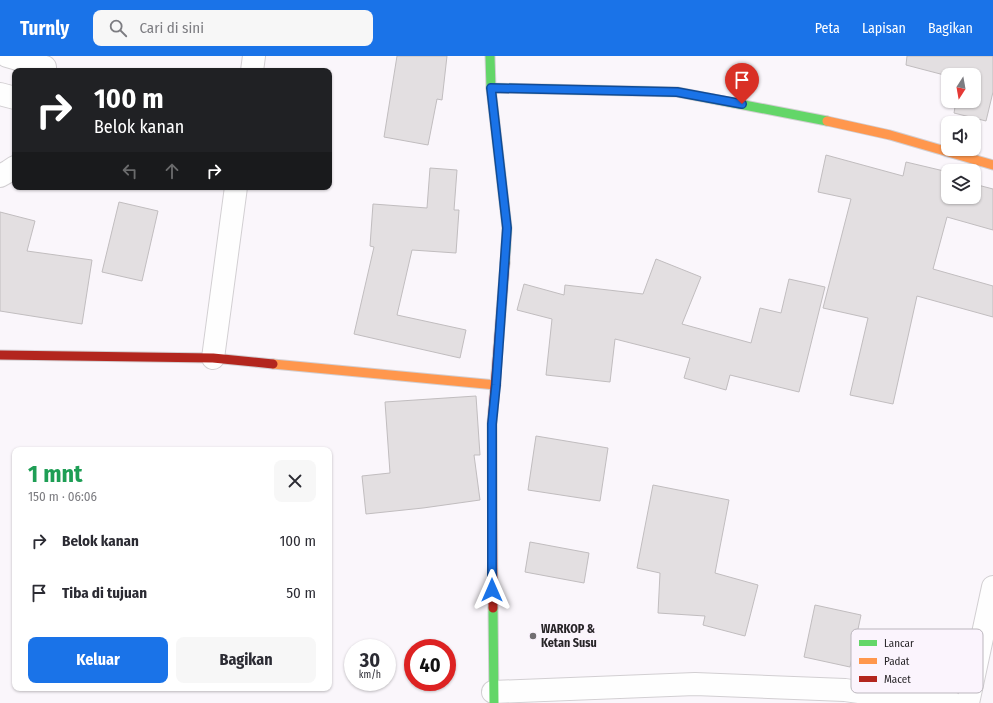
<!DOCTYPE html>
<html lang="id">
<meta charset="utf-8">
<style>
body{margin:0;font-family:"Fira Sans Condensed",sans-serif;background:#f7f7f7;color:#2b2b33;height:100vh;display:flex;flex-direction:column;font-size:15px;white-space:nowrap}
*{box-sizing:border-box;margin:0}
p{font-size:13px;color:#7c7c81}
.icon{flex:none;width:22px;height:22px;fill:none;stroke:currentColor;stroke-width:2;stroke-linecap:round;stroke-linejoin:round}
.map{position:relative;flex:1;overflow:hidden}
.sheet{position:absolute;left:12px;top:391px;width:320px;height:244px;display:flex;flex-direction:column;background:#fff;border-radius:8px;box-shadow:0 1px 3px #0004}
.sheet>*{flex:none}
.guide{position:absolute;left:12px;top:12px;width:320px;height:122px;border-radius:8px;box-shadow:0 1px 3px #0004;background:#202124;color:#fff;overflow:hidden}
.needle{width:26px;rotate:191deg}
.buttons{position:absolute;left:941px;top:12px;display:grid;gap:8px}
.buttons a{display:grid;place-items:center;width:40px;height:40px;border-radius:8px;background:#fff;box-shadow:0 1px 3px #0004;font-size:20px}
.speed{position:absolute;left:344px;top:583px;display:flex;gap:8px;font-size:20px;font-weight:700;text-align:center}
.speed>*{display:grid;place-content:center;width:52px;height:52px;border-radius:50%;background:#fff;box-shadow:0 1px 3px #0004;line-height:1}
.speed small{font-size:10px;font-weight:400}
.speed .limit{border:6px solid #d22;background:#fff;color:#111}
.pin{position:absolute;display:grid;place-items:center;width:34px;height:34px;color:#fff;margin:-41px -17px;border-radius:50% 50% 50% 0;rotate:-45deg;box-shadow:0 0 4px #0007}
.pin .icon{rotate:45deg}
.me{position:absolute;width:44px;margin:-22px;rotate:0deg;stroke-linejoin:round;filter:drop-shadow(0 0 3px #0008)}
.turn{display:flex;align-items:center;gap:14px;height:84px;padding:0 16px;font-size:18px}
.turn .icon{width:52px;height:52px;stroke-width:2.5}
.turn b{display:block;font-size:28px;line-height:34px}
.lanes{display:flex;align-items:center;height:38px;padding:0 16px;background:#0003;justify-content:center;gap:20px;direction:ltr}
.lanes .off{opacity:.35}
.round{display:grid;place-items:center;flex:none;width:42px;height:42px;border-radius:8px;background:#f7f7f7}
.summary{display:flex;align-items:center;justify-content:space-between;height:68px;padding:0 16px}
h1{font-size:24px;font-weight:700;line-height:30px;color:#1e9e55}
.primary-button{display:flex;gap:8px;margin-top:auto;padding:8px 16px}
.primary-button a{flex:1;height:46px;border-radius:8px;background:#1a73e8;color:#fff;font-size:16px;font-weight:700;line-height:46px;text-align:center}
.primary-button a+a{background:#f7f7f7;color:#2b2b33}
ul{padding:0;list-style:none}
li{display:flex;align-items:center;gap:12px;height:52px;padding:0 16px}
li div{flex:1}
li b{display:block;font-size:15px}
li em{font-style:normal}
header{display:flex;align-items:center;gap:24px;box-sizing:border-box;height:56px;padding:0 20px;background:#1a73e8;color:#fff}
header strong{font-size:19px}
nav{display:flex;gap:22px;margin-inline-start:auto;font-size:14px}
.search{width:280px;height:36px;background:#f7f7f7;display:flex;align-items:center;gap:10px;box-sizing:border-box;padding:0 14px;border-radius:8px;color:#7c7c81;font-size:15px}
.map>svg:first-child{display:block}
.building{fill:#e3dfe1;stroke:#c1bdbf}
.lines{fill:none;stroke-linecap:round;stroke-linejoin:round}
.street-casing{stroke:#d2cfd2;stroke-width:24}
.fast-casing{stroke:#d2cfd2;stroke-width:11}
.slow-casing{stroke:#d2cfd2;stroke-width:11}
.jam-casing{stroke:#d2cfd2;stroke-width:11}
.street{stroke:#fefefe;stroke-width:22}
.fast{stroke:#63d668;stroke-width:9}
.slow{stroke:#ff974d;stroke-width:9}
.jam{stroke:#b3261e;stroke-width:9}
.route-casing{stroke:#114b97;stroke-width:10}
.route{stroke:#1a73e8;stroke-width:7}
.poi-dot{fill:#716e71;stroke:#fbf4fd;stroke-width:1.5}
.labels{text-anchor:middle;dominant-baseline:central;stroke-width:4;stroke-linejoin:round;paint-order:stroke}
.poi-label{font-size:12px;font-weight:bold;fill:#272427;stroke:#fbf4fd;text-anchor:start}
.key{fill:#fbf4fd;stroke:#bbb6bd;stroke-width:1}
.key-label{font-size:11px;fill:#272427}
</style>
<header>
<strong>Turnly</strong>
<div class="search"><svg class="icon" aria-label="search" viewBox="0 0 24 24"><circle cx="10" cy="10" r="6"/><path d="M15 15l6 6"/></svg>Cari di sini</div>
<nav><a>Peta</a><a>Lapisan</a><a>Bagikan</a></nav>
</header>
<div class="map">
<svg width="993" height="647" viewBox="0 0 993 647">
<rect width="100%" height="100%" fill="#faf6fb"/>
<g class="building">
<path d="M397,0H447L442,44L437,43L428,89L384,81Z"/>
<path d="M907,0H993V36L986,65L954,57L956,45H974V19L948,20L906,9Z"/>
<path d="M826,99L903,120L906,106L944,115L943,119L948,120V141H974V128L993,133V174L947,161L933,213L993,230V261L917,240L893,348L850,339L868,262L823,252L851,143L818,136Z"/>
<path d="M430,112L457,114L454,154H459L456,197L412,194L397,259L466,274L460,302L354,278L374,191L370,190L373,148L427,152Z"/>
<path d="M119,146L158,155L142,225L102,216Z"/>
<path d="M0,156L35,165L27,195L92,204L82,268L0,255Z"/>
<path d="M656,203L701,221L682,268L751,287L760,252L781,257L789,223L825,231L799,336L730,319L726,334L684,322L690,302L615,283L610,326L546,319L552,263L517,254L524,228L564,239L565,229L643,238Z"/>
<path d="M476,340L480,399H474L480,444L423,452L366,458L362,420L390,417L385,346Z"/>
<path d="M536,380L608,392L600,445L528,434Z"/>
<path d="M653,429L729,444L715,517L758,529L745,580L703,569L705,560L658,557L660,517L637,512Z"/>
<path d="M530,486L589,497L584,527L525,516Z"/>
<path d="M815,549L861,559L850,611L804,601Z"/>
</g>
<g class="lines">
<g class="street-casing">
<g id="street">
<path d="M7,0L45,11"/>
<path d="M252,15L254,0"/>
<path d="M0,38L15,42"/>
<path d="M0,120L9,115L15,111"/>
<path d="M213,302L236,131"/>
<path d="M493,636L695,628L845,634L906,643L952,647"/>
<path d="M968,647L993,531"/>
</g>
</g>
<g class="fast-casing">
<g id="fast">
<path d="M490,0L491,32L507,172L505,207"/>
<path d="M491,32L677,36L827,65"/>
<path d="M493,552L494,647"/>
</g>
</g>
<g class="slow-casing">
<g id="slow">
<path d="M827,65L890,79L993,109"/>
<path d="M273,308L496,329"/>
</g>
</g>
<g class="jam-casing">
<g id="jam">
<path d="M0,299L213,302L273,308"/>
<path d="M493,552L492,368L505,207"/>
</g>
</g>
<use href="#street" class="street"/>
<use href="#fast" class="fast"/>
<use href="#slow" class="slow"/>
<use href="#jam" class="jam"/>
</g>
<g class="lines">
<g class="route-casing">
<path id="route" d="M492,534V368L496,329L507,172L491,32L677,36L742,48"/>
</g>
<use href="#route" class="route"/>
</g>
<circle class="poi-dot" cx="533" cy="580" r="4"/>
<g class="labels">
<g class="poi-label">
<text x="541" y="573">WARKOP &amp;<tspan x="541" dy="14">Ketan Susu</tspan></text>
</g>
</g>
<rect x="851" y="573" width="132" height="64" rx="6" class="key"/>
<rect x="859" y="584" width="18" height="6" fill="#63d668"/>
<rect x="859" y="602" width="18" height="6" fill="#ff974d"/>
<rect x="859" y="620" width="18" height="6" fill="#b3261e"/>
<g class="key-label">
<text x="884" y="591">Lancar</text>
<text x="884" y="609">Padat</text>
<text x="884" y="627">Macet</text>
</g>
</svg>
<div class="buttons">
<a><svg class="needle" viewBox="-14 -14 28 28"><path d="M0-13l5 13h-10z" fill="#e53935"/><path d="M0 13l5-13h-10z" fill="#7c7c81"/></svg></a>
<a><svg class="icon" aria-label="sound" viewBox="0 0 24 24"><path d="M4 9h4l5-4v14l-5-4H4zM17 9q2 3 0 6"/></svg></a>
<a><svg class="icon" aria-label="layers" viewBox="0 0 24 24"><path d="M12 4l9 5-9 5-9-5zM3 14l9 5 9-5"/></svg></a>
</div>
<div class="speed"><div>30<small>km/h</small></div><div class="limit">40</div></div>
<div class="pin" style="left:742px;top:48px;background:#d93025"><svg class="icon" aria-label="arrive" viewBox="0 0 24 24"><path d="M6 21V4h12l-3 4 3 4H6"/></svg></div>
<svg class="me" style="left:492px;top:534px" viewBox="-20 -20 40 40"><path d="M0-17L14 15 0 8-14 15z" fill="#1a73e8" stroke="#fff" stroke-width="4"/></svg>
<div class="guide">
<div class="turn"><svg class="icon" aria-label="right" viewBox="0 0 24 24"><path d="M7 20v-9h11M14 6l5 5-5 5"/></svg><div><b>100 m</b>Belok kanan</div></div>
<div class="lanes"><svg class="icon off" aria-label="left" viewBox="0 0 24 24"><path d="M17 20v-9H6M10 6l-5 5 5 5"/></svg><svg class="icon off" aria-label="ahead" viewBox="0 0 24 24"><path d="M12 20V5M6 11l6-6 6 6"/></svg><svg class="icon" aria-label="right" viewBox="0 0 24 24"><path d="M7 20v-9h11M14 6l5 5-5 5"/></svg></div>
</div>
<section class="sheet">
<div class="summary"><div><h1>1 mnt</h1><p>150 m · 06:06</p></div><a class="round"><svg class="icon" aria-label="close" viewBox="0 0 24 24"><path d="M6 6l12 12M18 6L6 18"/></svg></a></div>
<ul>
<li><svg class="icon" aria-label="right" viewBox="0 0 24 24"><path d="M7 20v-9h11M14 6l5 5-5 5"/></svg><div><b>Belok kanan</b></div><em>100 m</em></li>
<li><svg class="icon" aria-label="arrive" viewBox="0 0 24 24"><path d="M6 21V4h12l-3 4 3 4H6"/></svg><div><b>Tiba di tujuan</b></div><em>50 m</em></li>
</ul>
<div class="primary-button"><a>Keluar</a><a>Bagikan</a></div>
</section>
</div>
